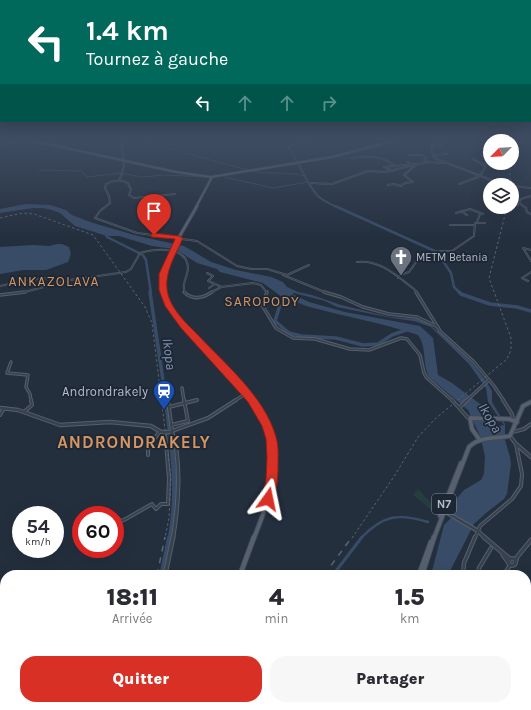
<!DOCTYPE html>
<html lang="fr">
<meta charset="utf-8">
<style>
body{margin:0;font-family:Karla,sans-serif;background:#f7f7f7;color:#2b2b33;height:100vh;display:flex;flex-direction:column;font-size:15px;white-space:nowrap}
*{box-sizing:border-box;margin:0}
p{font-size:13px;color:#7c7c81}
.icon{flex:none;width:22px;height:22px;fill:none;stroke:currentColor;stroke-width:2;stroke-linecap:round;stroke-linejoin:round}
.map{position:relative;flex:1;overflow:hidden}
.panel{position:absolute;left:0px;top:570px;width:531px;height:140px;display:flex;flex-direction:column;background:#fff;border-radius:16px 16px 0 0;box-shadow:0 4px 16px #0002}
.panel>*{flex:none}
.hud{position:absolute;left:0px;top:0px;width:531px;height:122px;box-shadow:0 4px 16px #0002;background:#00695c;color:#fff;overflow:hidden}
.needle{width:26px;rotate:246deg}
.buttons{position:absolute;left:483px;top:134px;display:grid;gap:8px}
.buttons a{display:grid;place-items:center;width:36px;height:36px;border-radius:50%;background:#fff;box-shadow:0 4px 16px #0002;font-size:20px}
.speed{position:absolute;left:12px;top:506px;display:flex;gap:8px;font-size:20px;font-weight:700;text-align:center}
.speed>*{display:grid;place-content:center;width:52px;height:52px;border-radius:50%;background:#fff;box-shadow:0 4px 16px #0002;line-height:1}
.speed small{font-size:10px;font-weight:400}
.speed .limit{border:6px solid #d22;background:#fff;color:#111}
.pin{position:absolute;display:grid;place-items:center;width:34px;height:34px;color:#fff;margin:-41px -17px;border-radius:50% 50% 50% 0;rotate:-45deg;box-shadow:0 0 4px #0007}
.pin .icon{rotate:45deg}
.me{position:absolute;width:44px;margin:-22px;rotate:12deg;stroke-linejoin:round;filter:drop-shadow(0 0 3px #0008)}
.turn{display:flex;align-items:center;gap:14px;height:84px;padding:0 20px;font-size:18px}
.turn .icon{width:52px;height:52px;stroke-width:2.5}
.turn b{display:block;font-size:28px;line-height:34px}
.lanes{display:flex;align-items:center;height:38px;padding:0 20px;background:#0003;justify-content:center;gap:20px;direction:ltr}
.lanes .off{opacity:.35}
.eta{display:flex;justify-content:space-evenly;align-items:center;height:68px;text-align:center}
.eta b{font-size:24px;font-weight:800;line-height:28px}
.button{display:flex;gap:8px;margin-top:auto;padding:8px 20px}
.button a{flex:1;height:46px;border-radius:16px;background:#d93025;color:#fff;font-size:16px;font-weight:800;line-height:46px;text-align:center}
.button a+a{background:#f7f7f7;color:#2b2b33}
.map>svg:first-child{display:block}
.green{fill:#263c3f}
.water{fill:#394c67;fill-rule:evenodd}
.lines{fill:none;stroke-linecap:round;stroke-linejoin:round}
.stream-far1{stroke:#394c67;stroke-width:1}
.stream{stroke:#394c67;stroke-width:1.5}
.canal-far1{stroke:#394c67;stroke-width:2.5}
.canal{stroke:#394c67;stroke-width:3}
.river-far4{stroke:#394c67;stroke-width:2}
.river-far3{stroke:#394c67;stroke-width:2.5}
.river-far2{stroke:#394c67;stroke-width:3.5}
.river-far1{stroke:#394c67;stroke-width:4.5}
.river{stroke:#394c67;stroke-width:5.5}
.minor-far3-casing{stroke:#565f6c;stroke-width:2}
.minor-far2-casing{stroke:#565f6c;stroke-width:3.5}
.minor-far1-casing{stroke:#565f6c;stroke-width:4}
.minor-casing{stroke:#565f6c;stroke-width:4.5}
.tertiary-far2-casing{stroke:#565f6c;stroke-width:2}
.tertiary-far1-casing{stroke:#565f6c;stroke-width:4.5}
.tertiary-casing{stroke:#565f6c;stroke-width:5}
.primary-far4-casing{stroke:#414a57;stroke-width:3}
.primary-far3-casing{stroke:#414a57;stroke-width:4}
.primary-far2-casing{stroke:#414a57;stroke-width:5}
.primary-far1-casing{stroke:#414a57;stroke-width:5.5}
.primary-casing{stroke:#414a57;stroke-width:6}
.minor-far3{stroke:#38414e;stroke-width:1}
.minor-far2{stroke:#38414e;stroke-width:1.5}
.minor-far1{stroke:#38414e;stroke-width:2}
.minor{stroke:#38414e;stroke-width:2.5}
.tertiary-far2{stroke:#38414e;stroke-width:1}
.tertiary-far1{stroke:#38414e;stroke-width:2.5}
.tertiary{stroke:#38414e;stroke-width:3}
.primary-far4{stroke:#56606e;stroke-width:2}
.primary-far3{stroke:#56606e;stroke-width:2.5}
.primary-far2{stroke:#56606e;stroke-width:3}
.primary-far1{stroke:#56606e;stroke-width:3.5}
.primary{stroke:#56606e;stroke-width:4.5}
.rail-far1{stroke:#5a6575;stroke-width:1;stroke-dasharray:2.5 2.5;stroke-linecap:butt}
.rail{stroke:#5a6575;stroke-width:1.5;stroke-dasharray:6 6;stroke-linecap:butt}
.route{fill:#d93025;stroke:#8d1f18}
.labels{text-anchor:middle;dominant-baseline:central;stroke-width:3.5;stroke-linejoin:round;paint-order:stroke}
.far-poi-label{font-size:11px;fill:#b4bcc9;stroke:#1d2633;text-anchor:start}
.shield{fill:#1d2633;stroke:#878f9c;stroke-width:1}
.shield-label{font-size:12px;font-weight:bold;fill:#b4bcc9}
.poi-label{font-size:13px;fill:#b4bcc9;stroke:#1d2633;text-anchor:end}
.neighbourhood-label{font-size:14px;letter-spacing:1px;fill:#d59563;stroke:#1d2633}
.water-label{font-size:14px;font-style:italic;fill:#7c92b1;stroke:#1d2633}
.district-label{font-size:17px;font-weight:bold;letter-spacing:1px;fill:#d59563;stroke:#1d2633}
</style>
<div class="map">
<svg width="531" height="710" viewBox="0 0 531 710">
<rect width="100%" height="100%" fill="#242f3e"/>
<g class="green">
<path d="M418,489L439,511L438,515L413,495Z"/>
<path d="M331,705H401L402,710H331L329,707Z"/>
</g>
<g class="water">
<path d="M26,204L50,205L66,210L72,215L93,223L138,236L184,246L211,262L236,270L271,277L283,282L287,287L298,292L312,295L341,305L390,317L418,319L429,324L441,334L473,364L484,378L492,391V402L505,424V440L510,457L511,464L507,494L504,499L486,513L474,524L448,575H431L444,525L452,517L454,513L453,508L458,497L464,490L481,480L484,474L485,457L481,438L468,410L429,377C422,363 427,347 418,335C383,323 346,317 310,307C301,305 292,298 283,299L281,303H278L282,297L263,283L220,272L217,269L197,263L175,249L152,246L119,236H107L75,226L60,213L52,210L43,208H33L0,213V209ZM294,293L325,301L337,307L392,318L414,321L431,327L469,364L486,388L488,402L504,425C495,428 489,420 486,413H492L452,383L438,375L433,338L420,326L345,312L309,302L294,295L292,294Z"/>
<path d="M57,244H62L69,247L71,254L68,262L46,270H23L0,274V247L34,245L49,246Z"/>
</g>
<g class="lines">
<g class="stream-far1">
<path d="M129,138L248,170"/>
<path d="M39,170L82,171L87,177L121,173L142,177L164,175L207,177"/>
<path d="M251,171C269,175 287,171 305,176"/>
<path d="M224,177L273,188L308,182"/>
</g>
<g class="stream">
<path d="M0,617L5,623"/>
<path d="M66,705L70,710"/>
</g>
<path class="canal-far1" d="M361,538C383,515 398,513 428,522"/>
<g class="canal">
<path d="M333,575L362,537"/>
<path d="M233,710L237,705"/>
</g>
<g class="river-far4">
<path d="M319,138L290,146L289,148C299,162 307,185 318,196C323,201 331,204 337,207"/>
<path d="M318,140L328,138"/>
</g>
<g class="river-far3">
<path d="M335,206L437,252L451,273L454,287L460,293"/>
<path d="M105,232L107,237L143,255L146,260L151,293"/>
</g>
<g class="river-far2">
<path d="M150,292L166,401"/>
<path d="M459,292L461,294L490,304L517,307L531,311"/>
<path d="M287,295L279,308L275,321L289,333L301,336L336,338L363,345L378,344L392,335L409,329"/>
</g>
<path class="river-far1" d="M166,400C172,446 179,492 170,538"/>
<g class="river">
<path d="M162,575L170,537"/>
<path d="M138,710L139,705"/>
</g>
<g class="minor-far3-casing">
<g id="minor-far3">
<path d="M431,148L441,146V143L447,141L443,138"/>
<path d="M409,155H422L427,158L424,160L427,162"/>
<path d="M352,158C366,155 383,156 394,165"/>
<path d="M434,158L436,155L447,154"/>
<path d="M473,159L484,165"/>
<path d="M407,162L411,164"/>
<path d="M384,167L415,164"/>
<path d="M386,168L394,171"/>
<path d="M120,179L124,166L121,138"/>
<path d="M413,182L404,175L417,164"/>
<path d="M311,183L332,184L368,171L385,172L427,162L445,163"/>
<path d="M459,184L478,177L482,173L488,161L487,157L490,154"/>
<path d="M388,185L394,184L401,186L405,183L413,182"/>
<path d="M512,191L513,186L531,188"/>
<path d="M175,194L134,198L129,195L131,190L128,183C120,179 113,180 106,184L105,188L109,196L110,203L100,211L95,218L137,233L197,241L237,266L251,269H267L287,275"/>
<path d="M519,203L526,208L527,212L531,214"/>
<path d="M461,211L467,215"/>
<path d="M456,213L470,209L483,214"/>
<path d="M477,222L480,214"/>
<path d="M450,225H474"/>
<path d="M523,248L531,261"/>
<path d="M523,248L531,250"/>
<path d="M357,262C380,259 397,276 414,289L417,293"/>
<path d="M207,273L213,276L208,281L222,287"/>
<path d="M283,275L327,293"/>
<path d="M287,275L309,265"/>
<path d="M398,278L400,275L409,272L419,258L424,255L441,251H452L474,236L475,223H485"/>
<path d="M528,281L522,278L531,272"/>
<path d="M0,286L28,280L49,278"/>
<path d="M209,288L215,284"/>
<path d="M21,293L70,280L126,272L131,269L140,253C155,249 187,245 188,268C188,277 181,283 185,293"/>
<path d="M210,293L221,287L253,283L261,285L267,293"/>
</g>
</g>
<g class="minor-far2-casing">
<g id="minor-far2">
<path d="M184,292C193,301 203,298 212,292"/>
<path d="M267,292L262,305L276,328L293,338L315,339L350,349L369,350L401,338L407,339L420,355L424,373L427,378L453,401"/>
<path d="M324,292L341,297L363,307L389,314L417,317L438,327"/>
<path d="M416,292L440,331L474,362L494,386L504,401"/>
<path d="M0,295L25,292"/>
<path d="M11,362L7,373L28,375L26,387L30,394L31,401"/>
<path d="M182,388L184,401"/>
<path d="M167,391L168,401"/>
<path d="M193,401L197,400"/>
<path d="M234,401L244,395"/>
<path d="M466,401L489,380"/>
</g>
</g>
<g class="minor-far1-casing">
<g id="minor-far1">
<path d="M168,400L172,431L208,418L236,400"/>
<path d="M452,400L469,419"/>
<path d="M503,400L512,414L513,419"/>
<path d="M169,407L197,400"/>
<path d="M460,407L467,400"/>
<path d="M24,412L32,405L31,400"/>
<path d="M0,415L4,408"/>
<path d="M171,425L188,421L184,400"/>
<path d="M513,432L524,429L531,424"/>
<path d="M148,455V448L160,431"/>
<path d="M118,518L120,521L124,520L152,504L156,509L161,504H168L169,478L165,432"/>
<path d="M475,538L480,526L512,499L521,486L522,474L516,444"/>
</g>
</g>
<g class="minor-casing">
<g id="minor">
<path d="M463,575L464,563L475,537"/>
<path d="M478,575L479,568L491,548"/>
<path d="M504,575L510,565"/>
<path d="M480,705L486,710"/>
</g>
</g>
<g class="tertiary-far2-casing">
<g id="tertiary-far2">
<path d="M439,138L431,147L434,158L504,185"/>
<path d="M0,145L23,139"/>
<path d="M512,204L518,205L521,199L531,196"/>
</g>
</g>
<g class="tertiary-far1-casing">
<g id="tertiary-far1">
<path d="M0,408L18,410L60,425L110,422L151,426L161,432H172C182,460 178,508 173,538"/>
<path d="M510,436L516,444L531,457"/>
<path d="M444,511L478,531L485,538"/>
</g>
</g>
<g class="tertiary-casing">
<g id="tertiary">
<path d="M484,537L510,559"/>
<path d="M503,555L509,563"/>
<circle cx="512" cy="562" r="3.5"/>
<path d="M515,564L517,557L531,540"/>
<path d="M165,575L173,537"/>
<path d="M142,705V710"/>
</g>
</g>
<g class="primary-far4-casing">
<g id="primary-far4">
<path d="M25,139L176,172L211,177L332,157L405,138"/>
<path d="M196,207L212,177"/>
</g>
</g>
<g class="primary-far3-casing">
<path id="primary-far3" d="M164,293C158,265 184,230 197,206"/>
</g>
<g class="primary-far2-casing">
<path id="primary-far2" d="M164,292L168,303L175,316L251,401"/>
</g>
<g class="primary-far1-casing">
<g id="primary-far1">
<path d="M251,400C286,447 274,488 254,538"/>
<path d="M479,439L472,429L470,418L509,419L517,422"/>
<path d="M440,516L461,463"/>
<path d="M434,538L469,447C480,436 495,439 510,436L523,406L531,402"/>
</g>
</g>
<g class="primary-casing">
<g id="primary">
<path d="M240,575L254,537"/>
<path d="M419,575L431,542"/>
<path d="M422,575L434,537"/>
<path d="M271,705L273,710"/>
<path d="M317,710L321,705"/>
<path d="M321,710L325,705"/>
</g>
</g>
<use href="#minor-far3" class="minor-far3"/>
<use href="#minor-far2" class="minor-far2"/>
<use href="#minor-far1" class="minor-far1"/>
<use href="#minor" class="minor"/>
<use href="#tertiary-far2" class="tertiary-far2"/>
<use href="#tertiary-far1" class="tertiary-far1"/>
<use href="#tertiary" class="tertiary"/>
<use href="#primary-far4" class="primary-far4"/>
<use href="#primary-far3" class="primary-far3"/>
<use href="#primary-far2" class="primary-far2"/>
<use href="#primary-far1" class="primary-far1"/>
<use href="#primary" class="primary"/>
<g class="rail-far1">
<path d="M512,145L516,138"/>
<path d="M509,163L511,185"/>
<path d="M0,218L23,213L34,214L93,235L145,307L152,323L171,478L169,518L165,538"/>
<path d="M352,538L395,475L418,437L435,419L507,359L511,350V338L489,278L507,207"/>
</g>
<g class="rail">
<path d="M157,575L165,537"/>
<path d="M324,575L352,537"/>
<path d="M133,705V710"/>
<path d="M226,710L231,705"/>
</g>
</g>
<linearGradient id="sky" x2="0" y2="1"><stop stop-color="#141a22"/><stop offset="0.58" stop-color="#3f4d63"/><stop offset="1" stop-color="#3f4d63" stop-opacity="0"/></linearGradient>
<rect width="531" height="238" fill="url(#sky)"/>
<path class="route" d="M154,233L179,236L183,238C176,254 165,271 167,289C169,307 185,322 197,334C225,364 265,397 276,437C279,446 278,458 278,467C278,479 277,492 272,503L268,505L264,503L262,499L266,479L267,458L266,439L262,426L248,402L181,328L165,306L159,290V274L175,239L151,237V234Z"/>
<defs>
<g id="church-pin" transform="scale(1.15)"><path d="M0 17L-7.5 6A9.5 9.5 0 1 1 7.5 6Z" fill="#6b7280" stroke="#1d2633"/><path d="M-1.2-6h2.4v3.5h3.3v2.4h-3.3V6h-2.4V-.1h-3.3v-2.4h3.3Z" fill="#fff"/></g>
<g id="station-pin" transform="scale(1.15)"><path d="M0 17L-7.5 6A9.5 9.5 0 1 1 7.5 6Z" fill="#1a4fb4" stroke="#1d2633"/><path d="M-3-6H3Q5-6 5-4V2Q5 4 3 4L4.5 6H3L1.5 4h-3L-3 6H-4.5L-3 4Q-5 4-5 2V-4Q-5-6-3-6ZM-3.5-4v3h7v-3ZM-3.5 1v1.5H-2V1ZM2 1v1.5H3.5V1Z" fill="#fff"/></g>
</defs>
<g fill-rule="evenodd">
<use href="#church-pin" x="401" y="257"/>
<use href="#station-pin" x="164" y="391"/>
</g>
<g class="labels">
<g class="far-poi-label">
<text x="416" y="257">METM Betania</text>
</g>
<rect class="shield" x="432" y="494" width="24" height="20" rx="3"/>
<g class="shield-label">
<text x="444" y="504">N7</text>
</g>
<g class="poi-label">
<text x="148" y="391">Androndrakely</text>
</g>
<g class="neighbourhood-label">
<text x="54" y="281">ANKAZOLAVA</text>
<text x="262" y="301">SAROPODY</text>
</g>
<g class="water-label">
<text transform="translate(169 354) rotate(83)">Ikopa</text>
<text transform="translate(490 418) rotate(59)">Ikopa</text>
</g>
<g class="district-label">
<text x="134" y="442">ANDRONDRAKELY</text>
</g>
</g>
</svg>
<div class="buttons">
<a><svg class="needle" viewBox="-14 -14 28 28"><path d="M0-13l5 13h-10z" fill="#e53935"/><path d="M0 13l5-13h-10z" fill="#7c7c81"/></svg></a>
<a><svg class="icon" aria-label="layers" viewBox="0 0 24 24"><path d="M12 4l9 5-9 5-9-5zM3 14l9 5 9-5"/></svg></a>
</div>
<div class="speed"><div>54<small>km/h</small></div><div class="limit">60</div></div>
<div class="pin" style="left:154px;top:235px;background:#d93025"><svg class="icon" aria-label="arrive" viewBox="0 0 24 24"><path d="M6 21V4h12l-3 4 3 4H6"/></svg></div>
<svg class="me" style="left:268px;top:499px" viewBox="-20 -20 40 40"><path d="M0-17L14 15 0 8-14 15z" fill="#d93025" stroke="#fff" stroke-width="4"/></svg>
<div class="hud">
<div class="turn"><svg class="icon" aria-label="left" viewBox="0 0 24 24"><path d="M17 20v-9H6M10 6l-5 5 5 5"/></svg><div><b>1.4 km</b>Tournez à gauche</div></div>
<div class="lanes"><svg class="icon" aria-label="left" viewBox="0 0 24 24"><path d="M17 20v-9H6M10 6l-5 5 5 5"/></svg><svg class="icon off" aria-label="ahead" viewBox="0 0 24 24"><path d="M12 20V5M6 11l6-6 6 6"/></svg><svg class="icon off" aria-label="ahead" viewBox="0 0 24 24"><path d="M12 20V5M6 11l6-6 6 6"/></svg><svg class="icon off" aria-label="right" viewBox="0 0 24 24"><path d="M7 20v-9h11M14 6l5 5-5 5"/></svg></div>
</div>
<section class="panel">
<div class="eta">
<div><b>18:11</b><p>Arrivée</p></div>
<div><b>4</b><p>min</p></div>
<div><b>1.5</b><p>km</p></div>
</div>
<div class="button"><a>Quitter</a><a>Partager</a></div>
</section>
</div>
